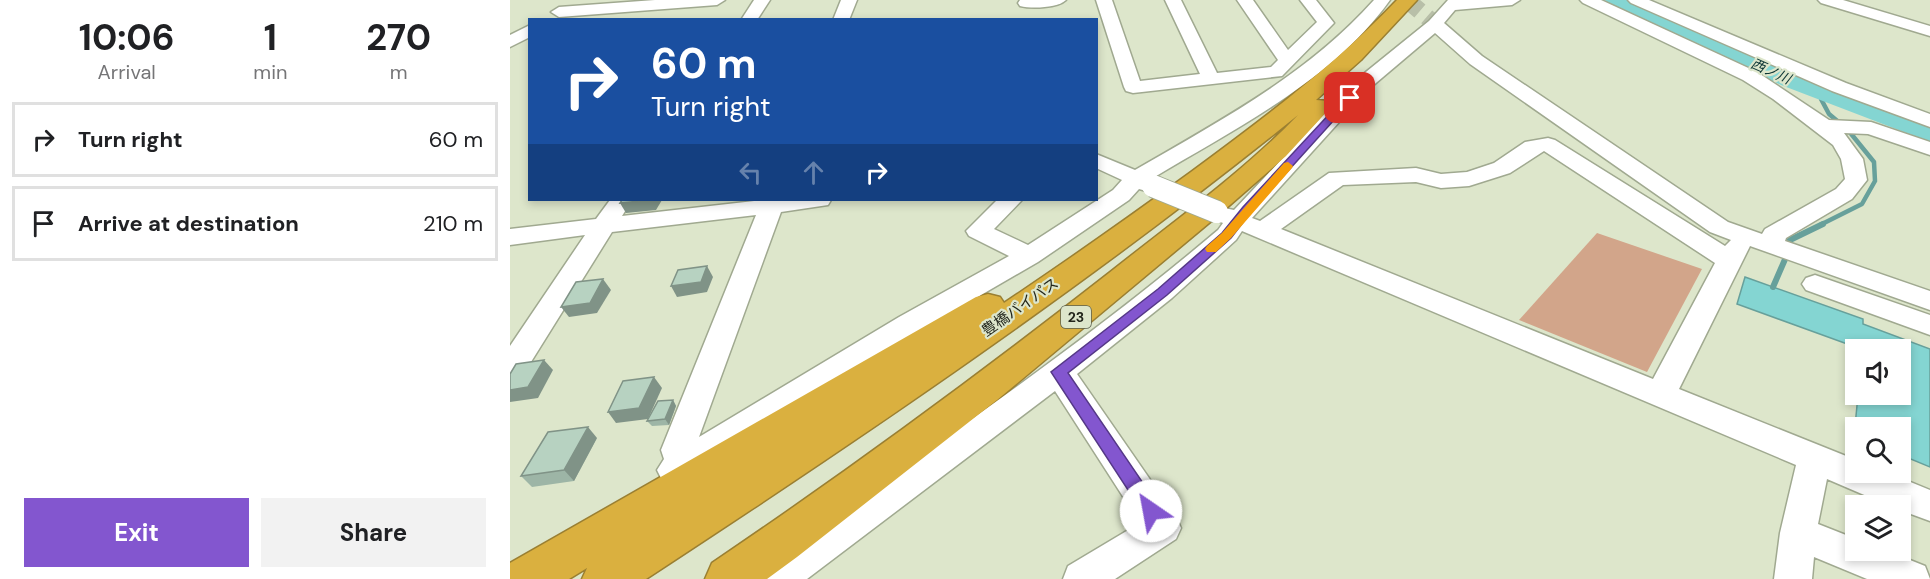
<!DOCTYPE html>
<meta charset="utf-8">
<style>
body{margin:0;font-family:"DM Sans","Noto Sans JP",sans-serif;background:#f2f2f2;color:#202124;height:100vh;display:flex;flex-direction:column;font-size:22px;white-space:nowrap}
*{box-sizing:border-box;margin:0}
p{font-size:20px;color:#757577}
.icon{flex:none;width:33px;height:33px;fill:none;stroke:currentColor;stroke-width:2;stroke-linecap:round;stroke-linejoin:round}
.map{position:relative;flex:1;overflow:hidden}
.side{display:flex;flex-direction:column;background:#fff;width:510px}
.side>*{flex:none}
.top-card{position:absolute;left:18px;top:18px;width:570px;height:183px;border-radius:0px;box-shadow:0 3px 9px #0003;background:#1a4fa0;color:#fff;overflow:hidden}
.buttons{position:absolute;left:1335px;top:339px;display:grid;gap:12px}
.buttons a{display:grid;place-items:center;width:66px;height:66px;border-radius:0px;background:#fff;box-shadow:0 3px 9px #0003;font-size:30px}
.pin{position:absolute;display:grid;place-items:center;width:51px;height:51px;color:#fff;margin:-26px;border-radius:12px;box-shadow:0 3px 9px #0006}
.me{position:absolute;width:66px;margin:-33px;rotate:327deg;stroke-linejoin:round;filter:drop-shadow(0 0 4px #0008)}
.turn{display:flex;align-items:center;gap:21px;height:126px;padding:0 24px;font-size:27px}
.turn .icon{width:78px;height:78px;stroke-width:2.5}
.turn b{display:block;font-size:42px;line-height:51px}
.lanes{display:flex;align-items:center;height:57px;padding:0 24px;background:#0003;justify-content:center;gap:30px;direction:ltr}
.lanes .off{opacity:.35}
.eta{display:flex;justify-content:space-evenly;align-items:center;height:102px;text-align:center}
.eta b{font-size:36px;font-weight:700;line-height:42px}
.action{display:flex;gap:12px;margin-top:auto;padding:12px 24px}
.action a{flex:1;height:69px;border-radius:0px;background:#8356cf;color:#fff;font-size:24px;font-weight:700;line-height:69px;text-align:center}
.action a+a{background:#f2f2f2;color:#202124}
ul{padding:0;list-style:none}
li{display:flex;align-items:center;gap:18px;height:75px;margin:0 12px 9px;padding:0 12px;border:3px solid #e0e0e0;border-radius:0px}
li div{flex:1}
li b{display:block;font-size:22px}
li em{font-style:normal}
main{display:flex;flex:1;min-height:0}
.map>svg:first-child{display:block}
.green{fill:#d2a58a}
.water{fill:#84d5d2;stroke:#67a09b;stroke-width:1.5}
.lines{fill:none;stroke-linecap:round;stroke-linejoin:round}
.stream-far2{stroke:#67a09b;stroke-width:4}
.stream-far1{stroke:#67a09b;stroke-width:4.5}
.stream{stroke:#67a09b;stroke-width:6}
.river{fill:#84d5d2;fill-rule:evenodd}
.minor-tunnel{stroke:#b8bfa8;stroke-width:17;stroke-dasharray:17 9;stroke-linecap:butt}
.minor-casing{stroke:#a0a990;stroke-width:3}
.highway-casing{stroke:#9a7f32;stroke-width:3}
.minor{fill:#fff;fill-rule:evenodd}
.highway{fill:#dab03f;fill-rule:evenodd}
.minor-bridge-casing{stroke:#a0a990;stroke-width:24;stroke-linecap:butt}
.minor-bridge{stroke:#fff;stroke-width:22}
.wall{fill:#9db5a6}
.shaded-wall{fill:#809387}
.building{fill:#b7d2c1;stroke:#809387;stroke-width:1.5}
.route{fill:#8356cf;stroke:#553887;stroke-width:1.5}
.slow{fill:#f59e0b}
.labels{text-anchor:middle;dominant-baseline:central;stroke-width:4.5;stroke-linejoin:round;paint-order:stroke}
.far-water-label{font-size:14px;font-style:italic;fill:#0c3534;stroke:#dde6cb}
.shield{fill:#dde6cb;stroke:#5a5f50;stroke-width:1.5}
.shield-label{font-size:14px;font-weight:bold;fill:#22251b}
.street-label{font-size:15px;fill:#22251b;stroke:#dde6cb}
</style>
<main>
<section class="side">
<div class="eta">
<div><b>10:06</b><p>Arrival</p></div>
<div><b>1</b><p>min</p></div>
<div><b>270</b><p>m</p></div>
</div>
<ul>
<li><svg class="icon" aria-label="right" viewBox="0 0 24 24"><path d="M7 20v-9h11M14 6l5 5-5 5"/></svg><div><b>Turn right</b></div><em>60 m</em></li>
<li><svg class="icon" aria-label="arrive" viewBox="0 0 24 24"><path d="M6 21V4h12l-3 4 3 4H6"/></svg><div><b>Arrive at destination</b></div><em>210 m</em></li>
</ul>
<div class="action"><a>Exit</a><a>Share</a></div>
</section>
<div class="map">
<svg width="1420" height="579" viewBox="0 0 1420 579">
<rect width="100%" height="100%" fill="#dde6cb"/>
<path class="green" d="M1087,233L1192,269L1137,372L1009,320Z"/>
<path class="water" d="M1235,277L1353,319V324L1420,349V467L1391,455L1390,428H1346L1344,437L1348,395L1390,394V350L1351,349L1227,304Z"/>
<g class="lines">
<path class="stream-far2" d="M1305,88L1312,100"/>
<path class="stream-far1" d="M1310,225L1352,204L1365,181L1364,162L1338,130L1319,114L1311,99"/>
<g class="stream">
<path d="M1280,240L1313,224"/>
<path d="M1263,287L1276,257"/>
</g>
<path class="river" d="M1095,0H1121L1287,75L1420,125V142L1271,85L1098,4Z"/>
<path class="minor-tunnel" d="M897,0L925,24"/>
<g class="minor-casing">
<g id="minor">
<path d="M145,0H215L207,5L49,17L41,12L49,7Z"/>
<path d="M244,0H260L247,20H231Z"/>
<path d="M331,0H347L339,20H323Z"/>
<path d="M510,0H556C548,8 522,9 510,6L508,3Z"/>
<path d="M586,0H602L630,81L690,74L655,0H671L707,73L761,67L768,60L727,0H743L778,50L807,22L790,0H806L824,23L772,76L623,93L616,91L614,87Z"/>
<path d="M864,0H880C822,81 726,128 643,178L651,185L648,190L640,192L629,189L619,200L528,262L409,331L176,480L164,484L152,480L147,470L154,459L151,450L246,215L102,232L11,378L0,381V346L75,235L0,245V229L86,219L100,200H122L112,216L253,200H321L318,205L271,212L189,437L389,317L499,256L459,236L456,231L487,200H512L484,229L518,245L603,190L612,180L586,168V154L625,170C711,120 797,75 864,0Z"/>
<path d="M938,0H1010L1002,5L945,10L934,23L972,56L1218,222L1252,234L1255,229L1326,189L1335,179L1331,159L1323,145L1263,99L1233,80L1073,3L1070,0H1091L1247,72L1319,120L1361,122L1420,142V155L1358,134L1334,133L1353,159L1357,180L1342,199L1276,238L1275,241L1420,291V310L1240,246L1169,389L1346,460V472H1376L1420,490V521L1390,510V506H1380L1317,479L1308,524L1346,539V550H1375L1415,566L1420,579H1357L1304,557L1302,579H1264L1270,533L1286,465L732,231L726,240L662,298L567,374L666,517L671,528L666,539L605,579H553L558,566L630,523L545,391L297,579H248L253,566C407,457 564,352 708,230L713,223L706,220L702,215L706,210L714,208L724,210L846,80L919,21ZM925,33L960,64L1200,232L1221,240L1215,246L1045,140L1038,138L1015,142L984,163L957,172L931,174L906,168L819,173L750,221L742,218L860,88ZM1034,151L1205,263L1143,379L771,229L833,185L906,182L931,188L959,186L1000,173Z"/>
<path d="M1118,0H1139L1336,83L1420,114V127L1322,91L1121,3Z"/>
<path d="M1308,0H1333L1420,26V36L1311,3Z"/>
<path d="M20,25V37L0,47V35Z"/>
<path d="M1305,275L1420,315V335L1296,290L1292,284L1296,278Z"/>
</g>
</g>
<g class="highway-casing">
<path id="highway" d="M887,0H907L851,60L806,100L819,101L822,106L776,156L705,218L487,400L287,557L257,579H195L202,563C338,471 470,374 599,273C663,222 731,174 788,115C580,283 359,433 136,579H72L77,568L59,579H0V563L466,297L478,294L490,297L494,303C557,261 619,217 681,172C753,119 825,65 887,0Z"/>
</g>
<use href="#minor" class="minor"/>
<use href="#highway" class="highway"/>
<g class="minor-bridge-casing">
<path id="minor-bridge" d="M643,186L707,212"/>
</g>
<use href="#minor-bridge" class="minor-bridge"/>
</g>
<g class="wall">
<path d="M163,400L166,406L159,425L142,426L137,421Z"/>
<path d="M87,438L64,481L22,487L11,476Z"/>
</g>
<g class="shaded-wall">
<path d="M140,200H152L146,210L116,213L110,203Z"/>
<path d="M197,266L203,277L197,292L167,297L161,286Z"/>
<path d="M93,279L101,290L87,313L59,317L51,307Z"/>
<path d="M34,360L43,370L28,398L0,402V390Z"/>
<path d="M144,377L152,388L138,419L106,423L98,412Z"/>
<path d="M163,400L166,406L159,425L155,419Z"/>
<path d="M78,427L87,438L64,481L54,470Z"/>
</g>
<g class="building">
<path d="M112,200H140L110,203Z"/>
<path d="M197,266L191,282L161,286L168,270Z"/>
<path d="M93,279L80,303L51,307L66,282Z"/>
<path d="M34,360L18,387L0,390V374L6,364Z"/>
<path d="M144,377L129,408L98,412L113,381Z"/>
<path d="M163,400L155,419L137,421L148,401Z"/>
<path d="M78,427L54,470L11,476L38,432Z"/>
</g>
<path class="route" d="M836,96L844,98L741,212L721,238L657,295L558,373L648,505L650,511L648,516L641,519L635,516L541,372L648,289L712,233L733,207Z"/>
<path class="slow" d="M778,162L783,166L782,168L721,238L706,252H697L695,249L697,246L712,233L774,163Z"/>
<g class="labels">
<g class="far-water-label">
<text transform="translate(1261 71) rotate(24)">西ノ川</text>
</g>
<rect class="shield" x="551" y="306" width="30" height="22" rx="4.5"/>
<g class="shield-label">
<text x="566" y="317">23</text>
</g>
<g class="street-label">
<text transform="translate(510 307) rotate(-35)">豊橋バイパス</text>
</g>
</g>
</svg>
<div class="buttons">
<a><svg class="icon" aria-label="sound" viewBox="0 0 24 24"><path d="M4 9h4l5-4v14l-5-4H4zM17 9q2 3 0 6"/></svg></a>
<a><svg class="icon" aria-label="search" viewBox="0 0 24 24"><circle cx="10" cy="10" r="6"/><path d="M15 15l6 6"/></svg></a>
<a><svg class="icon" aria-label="layers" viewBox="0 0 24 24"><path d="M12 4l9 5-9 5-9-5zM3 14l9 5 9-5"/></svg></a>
</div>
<div class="pin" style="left:840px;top:98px;background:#d93025"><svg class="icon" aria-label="arrive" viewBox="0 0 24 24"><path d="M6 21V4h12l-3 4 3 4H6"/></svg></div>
<svg class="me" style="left:641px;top:511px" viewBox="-20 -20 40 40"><circle r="19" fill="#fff"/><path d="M0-13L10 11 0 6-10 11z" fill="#8356cf"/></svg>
<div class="top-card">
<div class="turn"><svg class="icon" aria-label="right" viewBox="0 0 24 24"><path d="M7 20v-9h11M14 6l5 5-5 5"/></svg><div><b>60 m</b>Turn right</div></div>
<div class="lanes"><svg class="icon off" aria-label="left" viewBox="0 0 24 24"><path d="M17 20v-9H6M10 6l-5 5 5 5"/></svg><svg class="icon off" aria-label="ahead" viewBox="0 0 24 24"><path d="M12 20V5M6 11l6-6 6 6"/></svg><svg class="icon" aria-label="right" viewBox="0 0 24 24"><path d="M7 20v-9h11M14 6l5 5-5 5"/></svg></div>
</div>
</div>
</main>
